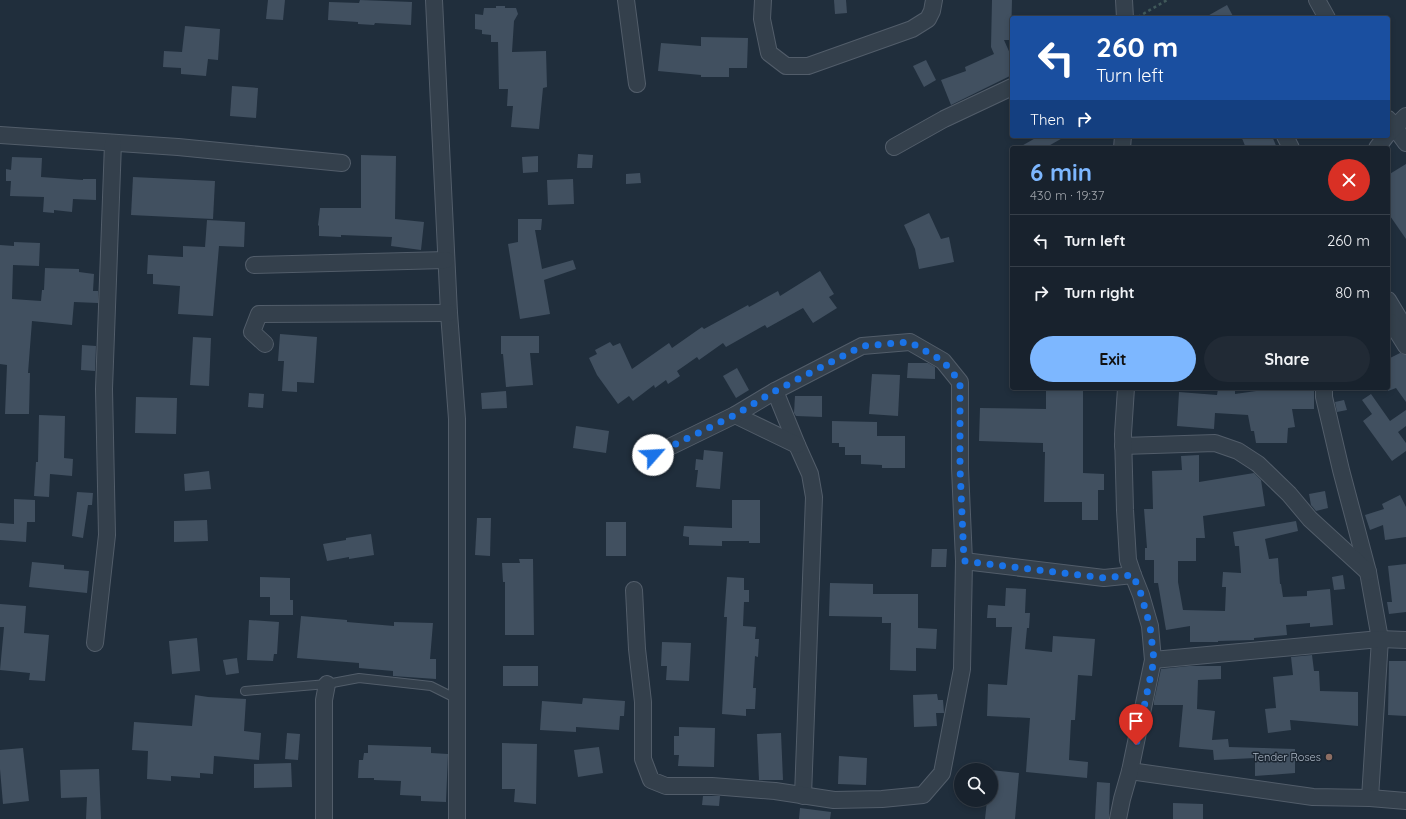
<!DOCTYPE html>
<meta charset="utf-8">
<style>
body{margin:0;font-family:Quicksand,sans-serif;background:#212a35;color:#f1f3f6;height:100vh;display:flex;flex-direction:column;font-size:15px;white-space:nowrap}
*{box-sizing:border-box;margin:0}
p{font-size:13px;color:#9fa4aa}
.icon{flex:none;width:22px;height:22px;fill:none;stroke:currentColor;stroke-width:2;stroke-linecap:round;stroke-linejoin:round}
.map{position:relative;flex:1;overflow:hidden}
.details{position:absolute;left:1010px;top:146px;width:380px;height:244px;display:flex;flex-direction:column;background:#18222d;border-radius:4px;box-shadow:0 2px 6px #0003,0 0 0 1px #363f49}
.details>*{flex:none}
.banner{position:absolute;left:1010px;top:16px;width:380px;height:122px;border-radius:4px;box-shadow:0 2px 6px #0003,0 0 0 1px #363f49;background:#1a4fa0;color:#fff;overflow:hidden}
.buttons{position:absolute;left:954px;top:763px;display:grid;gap:8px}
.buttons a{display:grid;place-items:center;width:44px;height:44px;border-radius:50%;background:#18222d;box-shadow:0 2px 6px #0003,0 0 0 1px #363f49;font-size:20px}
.pin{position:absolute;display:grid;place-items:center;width:34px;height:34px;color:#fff;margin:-41px -17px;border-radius:50% 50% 50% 0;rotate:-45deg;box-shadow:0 0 4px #0007}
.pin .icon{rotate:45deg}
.me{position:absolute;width:44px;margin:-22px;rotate:64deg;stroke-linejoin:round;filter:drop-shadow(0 0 3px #0008)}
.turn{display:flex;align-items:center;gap:14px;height:84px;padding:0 20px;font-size:18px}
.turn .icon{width:52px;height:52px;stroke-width:2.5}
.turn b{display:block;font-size:28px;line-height:34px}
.then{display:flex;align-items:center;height:38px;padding:0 20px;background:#0003;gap:8px;font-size:15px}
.round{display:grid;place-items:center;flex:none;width:42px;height:42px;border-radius:21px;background:#212a35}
.overview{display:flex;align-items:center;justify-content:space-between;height:68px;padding:0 20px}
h1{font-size:24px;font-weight:700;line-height:30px;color:#7db7ff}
.action{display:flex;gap:8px;margin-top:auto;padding:8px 20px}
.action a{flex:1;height:46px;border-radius:24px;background:#7db7ff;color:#111;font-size:16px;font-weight:700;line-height:46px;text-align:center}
.action a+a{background:#212a35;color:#f1f3f6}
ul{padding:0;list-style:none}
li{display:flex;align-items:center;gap:12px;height:52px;padding:0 20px;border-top:1px solid #363f49}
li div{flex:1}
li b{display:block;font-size:15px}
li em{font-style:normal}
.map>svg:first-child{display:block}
.building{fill:#415060}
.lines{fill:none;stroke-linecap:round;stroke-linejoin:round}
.service-casing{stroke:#525d6a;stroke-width:10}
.minor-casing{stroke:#525d6a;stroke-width:18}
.path{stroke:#40595a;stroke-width:2.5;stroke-dasharray:3 3;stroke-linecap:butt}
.service{stroke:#34404c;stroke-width:8}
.minor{stroke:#34404c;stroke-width:16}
.route{stroke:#1a73e8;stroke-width:7;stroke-dasharray:0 12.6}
.education-dot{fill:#8d6e63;stroke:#1a2531;stroke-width:1.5}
.labels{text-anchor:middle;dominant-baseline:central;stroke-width:3;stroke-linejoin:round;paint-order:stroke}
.poi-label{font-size:11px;fill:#afbac8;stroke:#1a2531;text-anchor:end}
</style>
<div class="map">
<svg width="1406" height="819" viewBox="0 0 1406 819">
<rect width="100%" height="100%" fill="#202e3c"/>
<g class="building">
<path d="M268,0H285L283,20L266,19Z"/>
<path d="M360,0L412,2L411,25L375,23L374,25L358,24V22L328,20L329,2L359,3Z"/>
<path d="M834,0H846L847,13L835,14Z"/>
<path d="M992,0H1012L1011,40H1004L1012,58V75L951,105L941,80L966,71L965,67L994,54L991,47Z"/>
<path d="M1227,5L1234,18H1204Z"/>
<path d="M496,6H505V8H516L518,14L514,21L512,52L546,51L547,87L543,88L539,129L511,127L513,106H507L508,89H499L498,42H491V35L482,34V30L475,29V14L483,15L484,8H496Z"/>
<path d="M185,26L220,29L218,60L208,59L206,76L181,74V68L163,67L164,51L182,52Z"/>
<path d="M701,37L748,38L747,68H729V77H701V75L658,71L661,43L701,46Z"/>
<path d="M926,60L936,80L924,87L913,66Z"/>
<path d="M232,86L258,88L256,118L230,116Z"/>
<path d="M1039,136H1066L1045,148H1018Z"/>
<path d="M1241,136H1272L1277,148H1246Z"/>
<path d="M578,154L593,155L592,168H577Z"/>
<path d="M361,155L396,156L395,219L424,222L421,250L391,246L392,237L341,235V237L319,236V226L318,225L320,208H361Z"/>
<path d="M538,156V172L523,173L522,157Z"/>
<path d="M12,157L42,158L41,177L83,180V179H96V200L73,199L72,212L54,210V213L43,212L44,197L10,196L11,181H6V169L11,170Z"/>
<path d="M1406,164V239L1388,213V175Z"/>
<path d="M640,173L641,183L626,184V174Z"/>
<path d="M133,177L215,181L213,219L131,215Z"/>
<path d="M573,179L574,204L548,205L547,180Z"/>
<path d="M929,213L941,239L949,237L954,262L919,269L915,249L904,225Z"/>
<path d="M518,219H542L541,230H535L542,269L573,260L576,269L544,280L550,314L520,319L508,244L518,242Z"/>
<path d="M207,220L245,222L244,247L219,246L213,316L178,314L180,286L153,284V274H147L148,255L183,257V246L205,247Z"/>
<path d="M14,242L40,243L39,266L13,265L12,299L41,301L42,290H44L45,268L79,269V272L94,274L93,291H98V303L74,302L72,325L32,321L28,373H30L29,414H5L7,365L0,364V245L14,246Z"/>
<path d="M820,271L834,294L829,297L837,308L813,323L803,308L767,328L765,325L726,347L723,343L699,360L697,357L677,371L680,376L668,384L666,380L655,388L654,385L633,401L629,396L618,404L597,375L589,358L597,354L595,350L610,342L613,346L620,343L632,369L669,343L672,348L702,327L704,329L748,305L749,307L778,291L780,296Z"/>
<path d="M280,334L317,337L314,383L297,382V392L282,391L284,361H278Z"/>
<path d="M501,336H539V353H530L533,385L506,387L503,354H501Z"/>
<path d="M193,337L211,338L209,386L190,385Z"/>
<path d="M82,345L96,346L95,371L81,370Z"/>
<path d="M1400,353L1406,355V402L1396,388L1388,391V359Z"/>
<path d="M908,363H928L935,367V379L907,378Z"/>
<path d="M737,368L749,390L736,398L723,376Z"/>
<path d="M872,374L900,375L898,416L869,414Z"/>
<path d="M1046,388H1083V473L1104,474V490H1098V520H1082V502H1044L1045,452H1043V443L979,441L980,408L1046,409Z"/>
<path d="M1278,388H1314V409H1292L1295,427L1288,428L1287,443H1256L1254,431H1251L1248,415L1215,413L1214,429L1177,426L1179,392L1217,395L1218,389H1235V394Z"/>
<path d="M506,391L507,408L482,409L481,393Z"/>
<path d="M249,393L264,394L263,408L248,407Z"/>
<path d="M1371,394L1390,421L1406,410V426L1398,432L1406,443V451L1392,461L1363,421L1372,414L1362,400Z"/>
<path d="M795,396H822V417L796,416L794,413Z"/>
<path d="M136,397L177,398L176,434L135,433Z"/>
<path d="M1344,400L1347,410L1337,412L1335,402Z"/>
<path d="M39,415L65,416L64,458L73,459L72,476L50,474L49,497L34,496L36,462H38Z"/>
<path d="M832,421L877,422V436H905V468H882V465L861,464V455H845V447H839V443H832Z"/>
<path d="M576,426L609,431L606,453L573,448Z"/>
<path d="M704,450L723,452L720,489L696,487L698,470H695L696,459L703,460Z"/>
<path d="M1199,455V482L1254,473L1261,480L1265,506L1203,516L1205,538H1196V561H1178V582L1183,610L1225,611L1226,587H1222L1223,572L1241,573L1239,546H1235L1233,532L1296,521L1298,531L1265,539L1269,559L1278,558L1280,584H1281L1283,597L1307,596V591L1330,589L1333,625L1310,627V623L1286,625L1287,635L1254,638V640L1218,641V642H1190V626L1166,630L1158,583H1154V560H1145V548H1147L1144,509H1153L1152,471L1182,470L1181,456Z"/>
<path d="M209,471L211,489L185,491L184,474Z"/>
<path d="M1325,491L1328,508L1316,511L1311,505L1309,494Z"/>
<path d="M77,492L93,493L92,505H88L83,538L72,536Z"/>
<path d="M1400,495L1406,507V537L1385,540L1383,525L1370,530L1365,515L1384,509L1382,504Z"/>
<path d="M14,499L35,500V522H27L26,542L0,540V523L14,524Z"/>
<path d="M732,500H760V543H749V541H722V546L689,545V537L683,536L684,526L732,528Z"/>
<path d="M477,518H491L490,556L475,555Z"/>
<path d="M207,520L208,541L174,542V521Z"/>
<rect x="606" y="522" width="20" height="34"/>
<path d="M371,534L374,555L349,559V557L327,561L323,544L346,540V538Z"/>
<path d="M932,549H947L946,567H931Z"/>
<path d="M519,559H533L534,635H505V582H503L502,563H520Z"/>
<path d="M32,562L64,565V569L89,571L87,593L29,587Z"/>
<path d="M1406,564V612L1389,614L1387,602H1392L1388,566Z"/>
<path d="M1343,575L1345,589L1334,590L1332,577Z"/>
<path d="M260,577L290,578V600H293V615H270V597H260Z"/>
<path d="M727,577L744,578V590H749V602H744L743,626L756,627L755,639H759L758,657L755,656L753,688H756L755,709H746V716L722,714L727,617H724Z"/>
<path d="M830,583L873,584V594H918V628L937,629L936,649L916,648V671L890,670L891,623H882V617L829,616Z"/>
<path d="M1006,588L1026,589L1025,613H1030L1029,628H1027L1025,649L1052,652L1053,636L1095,639L1092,676L1078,675L1075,720H1071L1069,760L1088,762L1087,778L1026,772L1030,718L987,716L988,684L1007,685L1012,627H996V618H987L988,605L1005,606Z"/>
<path d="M0,604L26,606L24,633L49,635L45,681L29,680L30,673L0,670L4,627H0Z"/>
<path d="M301,616L347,620V622L394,626V622L433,623L430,659H436V679L393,676V671L359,668V663L297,658Z"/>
<path d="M249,620L279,622L277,654H274L273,661L247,660Z"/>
<path d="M197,638L200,671L172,674L169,641Z"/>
<path d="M662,642L691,643L689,681L666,680L667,666H661Z"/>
<path d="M1312,655L1314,671H1319L1320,691L1358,692V726L1290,720L1291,730L1268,733L1265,709L1276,708L1273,677L1293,675L1291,657Z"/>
<path d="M237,658L239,673L226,675L223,660Z"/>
<path d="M1389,661H1406V716L1388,715Z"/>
<rect x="503" y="666" width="35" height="20"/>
<path d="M1189,666H1221V679L1198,680L1197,709L1215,711L1212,740L1228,739L1229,747L1295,749V773L1255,776V758L1214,760L1213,750L1179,747L1183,705H1154V701L1161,669Z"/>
<path d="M937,694L938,700H943L944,713H936L937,726L914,727L913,695Z"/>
<path d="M195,695L208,697L246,699L244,731L261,733L259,760L214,756L213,774L200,773V778L171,776V781L147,779L148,751L132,750L134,722L192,726Z"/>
<path d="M583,698L625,701L624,716H620L619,730L576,727V732L540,730L542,701L582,704Z"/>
<path d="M679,727L715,728L714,767L678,766L679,755H674V736H679Z"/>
<path d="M287,733L300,734L298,760L285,759Z"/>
<path d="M781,733L783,780H759L757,734Z"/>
<path d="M502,743L537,744L536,804L514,802L515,789H502Z"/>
<path d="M368,745L431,747V753L448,754L446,802L421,801V796L400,795L401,781L374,780V778H358L359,760H363L364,753H368Z"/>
<path d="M599,747L603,773L578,777L574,750Z"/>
<path d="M23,748L29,801L3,804L0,769V750Z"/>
<path d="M839,756L867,758L866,785L838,784Z"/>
<path d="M291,763L292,787L254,788V764Z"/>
<path d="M99,769L101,819H86L87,797L61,798L60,770Z"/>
<path d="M991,770L1019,773L1015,819H985L987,800H991Z"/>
<path d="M1097,782L1110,783L1109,819H1095Z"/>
<path d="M703,796H720L719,806L702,805Z"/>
<path d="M1173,803L1203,804V819H1173Z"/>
<path d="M800,808L831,812L830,819H799Z"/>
</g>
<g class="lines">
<g class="service-casing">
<path id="service" d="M245,691L327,684L359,678L431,686L457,699"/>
</g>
<g class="minor-casing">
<g id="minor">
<path d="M434,0L449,313L457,419V819"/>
<path d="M626,0L637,84"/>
<path d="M763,0L762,19L769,53L786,66H808L912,29L928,19L932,11L934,0"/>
<path d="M1124,0L1125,18"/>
<path d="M1317,0L1327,18"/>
<path d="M1388,119L1395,128L1406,143"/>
<path d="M1388,134L1406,116"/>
<path d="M0,135L178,147L342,163"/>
<path d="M1285,136L1291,148"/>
<path d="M894,147L944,119L1012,87"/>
<path d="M1122,148L1123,136"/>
<path d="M1377,148L1386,136"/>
<path d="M254,265L446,260"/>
<path d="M1388,300L1406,330"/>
<path d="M1391,322L1406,346"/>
<path d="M265,344L252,332L259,314L449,313"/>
<path d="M1324,388V397L1341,470L1368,572L1380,639L1370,798"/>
<path d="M775,391L797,445L810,474L814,497L803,796"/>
<path d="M735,415L797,445"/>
<path d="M1123,446L1215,443L1238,451L1258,464L1289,494L1310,519L1368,572"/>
<path d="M964,561L1104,578L1133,575"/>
<path d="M634,590L637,649L643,702V759L651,780L666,786H712L775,791L834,800L882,799L923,795L942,773L962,669L964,561L960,468V382L943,361L910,342L862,346L775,391L735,415L653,455"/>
<path d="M95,643L107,535L104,389L113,143"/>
<path d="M1153,660L1380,639L1406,640"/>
<path d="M1130,771L1313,797L1370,798L1406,801"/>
<path d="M324,819V700L327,684"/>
<path d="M1118,819L1122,799L1130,771L1153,660L1150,626L1141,595L1133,575L1128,560L1125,510L1123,434L1126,388"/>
</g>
</g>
<path class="path" d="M1138,17L1167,0"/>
<use href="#service" class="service"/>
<use href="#minor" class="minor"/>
</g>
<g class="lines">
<path class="route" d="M653,455L735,415L775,391L862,346L910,342L943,361L960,382V468L964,561L1104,578L1133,575L1141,594L1150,626L1154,660L1136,745"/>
</g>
<circle class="education-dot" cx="1329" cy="757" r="4"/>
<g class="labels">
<g class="poi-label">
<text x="1321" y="757">Tender Roses</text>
</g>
</g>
</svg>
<div class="buttons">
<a><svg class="icon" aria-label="search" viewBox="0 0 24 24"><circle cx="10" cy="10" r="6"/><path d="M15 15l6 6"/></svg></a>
</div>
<div class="pin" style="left:1136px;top:745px;background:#d93025"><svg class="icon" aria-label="arrive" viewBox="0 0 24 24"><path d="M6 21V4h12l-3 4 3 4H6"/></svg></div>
<svg class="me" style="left:653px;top:455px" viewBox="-20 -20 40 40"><circle r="19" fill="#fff"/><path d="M0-13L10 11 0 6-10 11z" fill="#1a73e8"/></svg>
<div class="banner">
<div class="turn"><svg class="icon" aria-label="left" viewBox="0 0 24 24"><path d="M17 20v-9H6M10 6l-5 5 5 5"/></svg><div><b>260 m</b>Turn left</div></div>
<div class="then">Then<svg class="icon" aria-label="right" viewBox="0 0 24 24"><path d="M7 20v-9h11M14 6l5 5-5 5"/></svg></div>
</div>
<section class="details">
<div class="overview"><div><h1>6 min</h1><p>430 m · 19:37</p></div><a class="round" style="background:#d93025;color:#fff"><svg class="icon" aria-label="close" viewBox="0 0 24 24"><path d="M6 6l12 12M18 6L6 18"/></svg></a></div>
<ul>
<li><svg class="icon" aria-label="left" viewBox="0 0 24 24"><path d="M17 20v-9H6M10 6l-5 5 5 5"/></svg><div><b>Turn left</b></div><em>260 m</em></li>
<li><svg class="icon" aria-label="right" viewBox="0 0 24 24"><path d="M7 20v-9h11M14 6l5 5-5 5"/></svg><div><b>Turn right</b></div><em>80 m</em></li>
</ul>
<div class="action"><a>Exit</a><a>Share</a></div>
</section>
</div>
